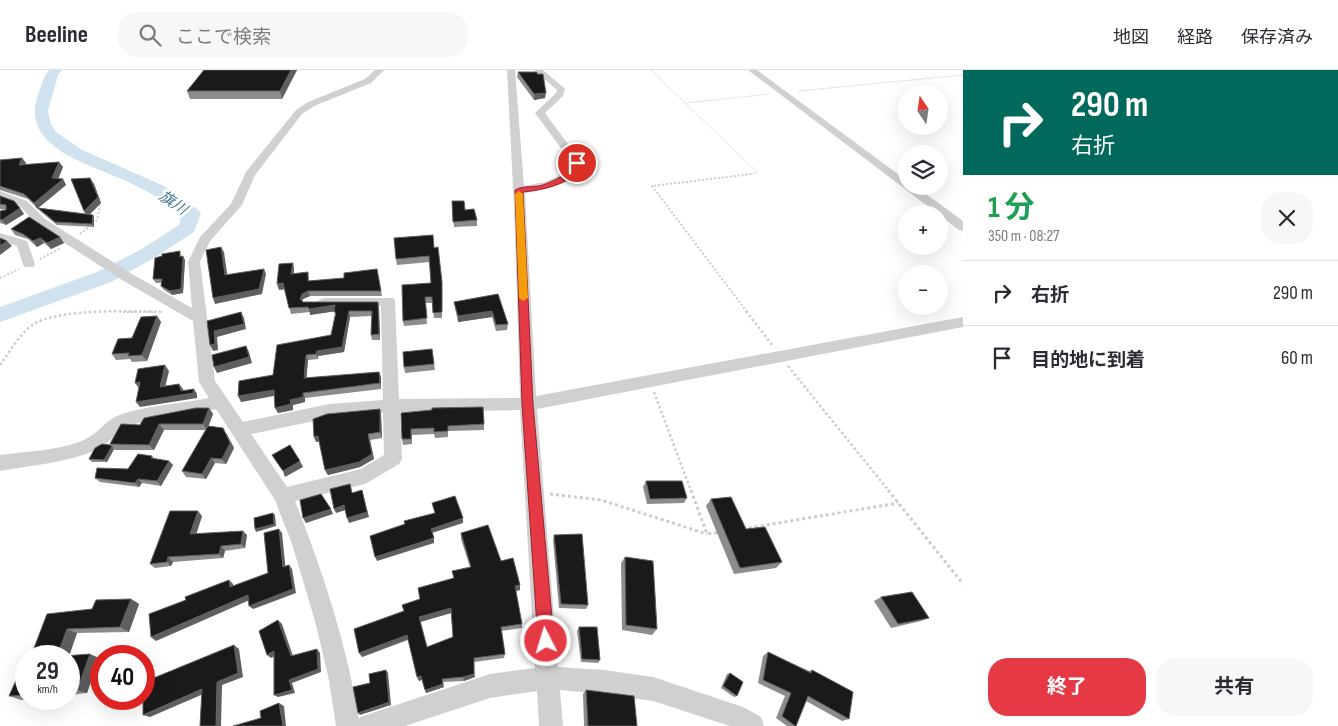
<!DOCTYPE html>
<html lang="ja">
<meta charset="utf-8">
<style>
body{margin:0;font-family:"Sofia Sans Condensed","Noto Sans JP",sans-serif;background:#f7f7f7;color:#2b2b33;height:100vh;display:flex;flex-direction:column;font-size:19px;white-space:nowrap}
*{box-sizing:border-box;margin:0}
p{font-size:16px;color:#7c7c81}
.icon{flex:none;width:28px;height:28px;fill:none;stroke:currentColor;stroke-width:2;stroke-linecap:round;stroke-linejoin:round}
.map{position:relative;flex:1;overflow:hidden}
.drawer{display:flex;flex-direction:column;background:#fff;width:375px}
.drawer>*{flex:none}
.guide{background:#00695c;color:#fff;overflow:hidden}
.needle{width:32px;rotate:347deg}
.fabs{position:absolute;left:898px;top:15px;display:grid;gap:10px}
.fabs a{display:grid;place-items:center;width:50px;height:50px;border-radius:50%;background:#fff;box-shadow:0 5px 20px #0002;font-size:25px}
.speed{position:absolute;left:15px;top:575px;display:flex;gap:10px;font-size:25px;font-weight:700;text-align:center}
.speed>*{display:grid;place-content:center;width:65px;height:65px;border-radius:50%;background:#fff;box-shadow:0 5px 20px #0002;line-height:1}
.speed small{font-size:12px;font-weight:400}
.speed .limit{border:8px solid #d22;background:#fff;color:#111}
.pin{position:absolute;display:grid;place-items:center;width:42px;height:42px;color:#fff;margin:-21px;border:2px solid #fff;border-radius:50%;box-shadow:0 1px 5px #0007}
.me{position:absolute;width:55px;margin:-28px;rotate:355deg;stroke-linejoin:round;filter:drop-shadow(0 0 4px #0008)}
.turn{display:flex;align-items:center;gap:18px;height:105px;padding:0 25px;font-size:22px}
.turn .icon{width:65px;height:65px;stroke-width:2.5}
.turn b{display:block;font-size:35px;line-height:42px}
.round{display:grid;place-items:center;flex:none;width:52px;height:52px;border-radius:20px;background:#f7f7f7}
.head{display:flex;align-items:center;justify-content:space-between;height:85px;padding:0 25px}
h1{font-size:30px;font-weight:700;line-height:38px;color:#1e9e55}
.button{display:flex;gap:10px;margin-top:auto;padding:10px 25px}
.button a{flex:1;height:58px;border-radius:20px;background:#e63946;color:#fff;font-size:20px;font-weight:700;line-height:58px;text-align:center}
.button a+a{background:#f7f7f7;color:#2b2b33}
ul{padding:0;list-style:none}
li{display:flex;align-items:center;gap:15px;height:65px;padding:0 25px;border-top:1px solid #e1e1e2}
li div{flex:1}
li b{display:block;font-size:19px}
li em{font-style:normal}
header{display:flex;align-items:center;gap:30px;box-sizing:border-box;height:70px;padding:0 25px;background:#fff;border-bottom:1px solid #e1e1e2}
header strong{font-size:24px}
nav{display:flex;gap:28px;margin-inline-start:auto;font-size:18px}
.search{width:350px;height:45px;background:#f7f7f7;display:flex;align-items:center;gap:12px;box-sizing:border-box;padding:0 18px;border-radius:20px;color:#7c7c81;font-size:19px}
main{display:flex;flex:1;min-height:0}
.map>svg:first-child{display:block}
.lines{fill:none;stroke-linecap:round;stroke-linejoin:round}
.river{fill:#cfe2ee;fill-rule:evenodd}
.path-far3{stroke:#cdcdcd;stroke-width:1;stroke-dasharray:1 1;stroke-linecap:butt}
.path-far2{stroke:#cdcdcd;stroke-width:2;stroke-dasharray:2 2;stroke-linecap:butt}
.path-far1{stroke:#cdcdcd;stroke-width:2.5;stroke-dasharray:2.5 2.5;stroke-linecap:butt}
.path{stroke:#cdcdcd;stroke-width:3;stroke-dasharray:3 3;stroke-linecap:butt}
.minor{fill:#d0d0d0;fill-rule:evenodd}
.wall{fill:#8c8c8c;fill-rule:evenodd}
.shaded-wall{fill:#5f5f5f}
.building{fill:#1a1a1a;stroke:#5f5f5f;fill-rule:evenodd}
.route{fill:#e63946;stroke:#96252e}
.slow{fill:#f59e0b}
.labels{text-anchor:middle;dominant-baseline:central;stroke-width:5;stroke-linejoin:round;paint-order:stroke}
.far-water-label{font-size:15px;font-style:italic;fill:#3f7597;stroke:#fff}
</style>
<header>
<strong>Beeline</strong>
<div class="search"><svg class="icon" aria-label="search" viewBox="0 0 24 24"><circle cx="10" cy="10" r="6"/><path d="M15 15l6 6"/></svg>ここで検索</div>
<nav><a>地図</a><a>経路</a><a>保存済み</a></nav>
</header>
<main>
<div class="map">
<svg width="963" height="656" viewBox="0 0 963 656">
<rect width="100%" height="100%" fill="#fff"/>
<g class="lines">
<path class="river" d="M49,0H62L58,5L48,41L51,54L56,62L82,80L162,115L191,134L201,143L194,162L154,188L111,212L0,252V237L97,202L140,180L179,155L182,144C165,131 146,120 126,111C91,94 19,78 38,25C41,17 43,7 49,0Z"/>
<g class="path-far3">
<path d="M651,0L758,103L742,105"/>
<path d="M799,21L963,5"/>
<path d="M686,33L769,24"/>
</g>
<g class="path-far2">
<path d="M80,164L97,150L100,135"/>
<path d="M40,189L61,178"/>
<path d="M0,208L19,199"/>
<path d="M123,242H156"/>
<path d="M747,242L652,116L752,104"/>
</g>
<g class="path-far1">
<path d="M746,241L773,276"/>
<path d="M0,295C10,282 18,266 31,256C54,238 133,241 163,242"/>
<path d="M788,296L889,421"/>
<path d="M654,322L691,421"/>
</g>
<g class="path">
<path d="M691,420L707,464L720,462"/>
<path d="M888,420L963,514"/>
<path d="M550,424L601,430L707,464"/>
<path d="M743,459L898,433"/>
</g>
<g class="minor">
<path d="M375,0H384L371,13L314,36L302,44L255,105L242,135L210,171L200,192L215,311L243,352L329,334L383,330L381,236H319L317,233L319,230L324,228H393L395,231L399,329L520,328L514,136L507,0H515L524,116L545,112L571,100L572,93L535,43L556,23L557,20L534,0H543L565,19L563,26L545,43L582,93L581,101C569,115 543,120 525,123L536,326L963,247V257L537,339L558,597L604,600L653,607L743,637L761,647L764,656H730L653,631L604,624L560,620L563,656H539L537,621L490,628L405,656H336L329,610L315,551L292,474L275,430L216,339L134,354C118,359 111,373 96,380C66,393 32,395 0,401V385C27,381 58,381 84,370C98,364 106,349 122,344C150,335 180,334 209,328L199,312L193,251L122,210L37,155L19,135L0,128V121L27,131L45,149L132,204L192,238L188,192L200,167L231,134L246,102L296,40L308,32L365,9ZM520,340L535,598L490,604L369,644L360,647L359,650C347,575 323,502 295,431L365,414L399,394L402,389L400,342ZM383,343L384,385L361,399L287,417L251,364L329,348Z"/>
<path d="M748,0H757L906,110V116H915L963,151V161L959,160Z"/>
<path d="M0,163L27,171L35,194L34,197H24L17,176L0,170Z"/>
</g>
</g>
<g class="wall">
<path d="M204,0H297L282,29H190L187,21Z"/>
<path d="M518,2L537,4L545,28L534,30L517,7Z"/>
<path d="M22,88L26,93L25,95L59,92L63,97L58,109H63L66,115L38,138L86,144L84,141L90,108L94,114L101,133L89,145H93L94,148V157L57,155L40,141L28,129L0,120V90Z"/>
<path d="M0,126L20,138L24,144L6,155L0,153V141L6,140L0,139Z"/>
<path d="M452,131L465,140L477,150V156L454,157Z"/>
<path d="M11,159L60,167L64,173L51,179L44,173L37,177L28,169L15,165Z"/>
<path d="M434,178L442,218V248H434L433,233H425L427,254L404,256L403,251L431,213L430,192L397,195L396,189Z"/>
<path d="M182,185V187L185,190L183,223L172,225L164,220L161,216L162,213H156L153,209Z"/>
<path d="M294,198V204L309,207V211L344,208L377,199L382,226H310L303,229L302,232H303L379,238L380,270H372L371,265L372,246L350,247L344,282L318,286V289L308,290L306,308L379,302L381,307V319L305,328V332L293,335V340L278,343L274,326L241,332L273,305L331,265L335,245L334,241L310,245V242L291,244L285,219L279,220Z"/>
<path d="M498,224L508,254L507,260L496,261L492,247L458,252L455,238L454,232Z"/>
<path d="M157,246L161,252L147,291L132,292L130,289L116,290L112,284L132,268Z"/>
<path d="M432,279L435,300L405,303L404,297Z"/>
<path d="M209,338L213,344L208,356L227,364L234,378L226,394L215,393L206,409L186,407L182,401L206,360H164L154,380H115L114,379L107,392H92L89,389L140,355Z"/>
<path d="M380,339L381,345L382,368L370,370L374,389L360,397L328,405L325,400L319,372H316Z"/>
<path d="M432,340L484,354V360L448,361V367L435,368L434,364L412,365V374L403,375L402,369L401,343Z"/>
<path d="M152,386L155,389L169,391L173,395L161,416L142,413L139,417L100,412L95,408L128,399Z"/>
<path d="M646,411L687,428L684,433L647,434L643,417Z"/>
<path d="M711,429L746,459L782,492L776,498L734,504L706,436Z"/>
<path d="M202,446L196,464L247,465L245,478L225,481L223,488L173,492L171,496L155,498L150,494Z"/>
<path d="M461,463L501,491L520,520L516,521L522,554V558L501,561L505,584L504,588L474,592L475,607L464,611L443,612L444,617L426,623L422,610L419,611L408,570L362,587L404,541L420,529L470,497L461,469ZM451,543L453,567L427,577L420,552Z"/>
<path d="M554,465L588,535L586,539L559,538L553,470Z"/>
<path d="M625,487L657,559L652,565L622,560L621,493Z"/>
<path d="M881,527L929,548L921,551L891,558L874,531Z"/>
<path d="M131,529L139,534L129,562L77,563L69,586L99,588L87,623L69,625V586H31L92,539Z"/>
<path d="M579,557L600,590L598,593L581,592L577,561Z"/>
<path d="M768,582L809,601L812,600L849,649L842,651L806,631L796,656H787L776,648L785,626L758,613L763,586Z"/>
<path d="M26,590V629H31L21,630L9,626Z"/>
<path d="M730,603L737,626L734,627L721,618L727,604Z"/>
<path d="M586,620L637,656H584L583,624Z"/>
</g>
<g class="shaded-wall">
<path d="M291,0H297L282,29L280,21Z"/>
<path d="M546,23L545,28L534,30V24Z"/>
<path d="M22,88L26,93L23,101L19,95Z"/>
<path d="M59,92L63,97L56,114L52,108Z"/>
<path d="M90,108L94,114L101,133L87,147L84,141Z"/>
<path d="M63,109L66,115L37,139L34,133Z"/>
<path d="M20,138L24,144L6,155L2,150Z"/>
<path d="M93,145L94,148V157L92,154Z"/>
<path d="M60,167L64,173L51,179L47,173Z"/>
<path d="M40,168L44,173L37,177L33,171Z"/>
<path d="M7,171L12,176L0,185V176Z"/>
<path d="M221,177L224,182L228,210L225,205Z"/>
<path d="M183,186L185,190L183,223L172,225L170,221Z"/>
<path d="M293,193L294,198L293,209L291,204Z"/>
<path d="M264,199L266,204L262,224L215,234L213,228Z"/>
<path d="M283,213L285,219L279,220L277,214Z"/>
<path d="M308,221L310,226L303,229L301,234L300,229L302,224Z"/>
<path d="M378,232L379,238L380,270L379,264Z"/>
<path d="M335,235L337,241L310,245L309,239Z"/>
<path d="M349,241L350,247L344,282L318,286V289L316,284L317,281L342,277Z"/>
<path d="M492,241V247L458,252V246Z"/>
<path d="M241,242L244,248L246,259L217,267L218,280L213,281L210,275L214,261Z"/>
<path d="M157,246L161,252L147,291L142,285Z"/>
<path d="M246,276L249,282L252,293L217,303L214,297Z"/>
<path d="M306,285L308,290L306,314L304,308Z"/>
<path d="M165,295L169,301L164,322L160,317Z"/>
<path d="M379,302L381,307V319L380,313Z"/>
<path d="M140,312L139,318L135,313Z"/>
<path d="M179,314L183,319L184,324L194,319L197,324V328L140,337L136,332L181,321Z"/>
<path d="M274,320L277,325L241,332L238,326Z"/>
<path d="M303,323L305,328V332L293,335V340L278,343L275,338Z"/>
<path d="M209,338L213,344L207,360L203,354Z"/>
<path d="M380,339L381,345L382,368L380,362Z"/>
<path d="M159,354L164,360L154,380L149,375Z"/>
<path d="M223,358L234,378L226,394L222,389Z"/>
<path d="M318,366L320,371L316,372L314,367Z"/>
<path d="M370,370L374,389L360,397L328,405L325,400Z"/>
<path d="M112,376L114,379L107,392L104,390Z"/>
<path d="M211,388L215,393L206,409L202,404Z"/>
<path d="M169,391L173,395L161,416L157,411Z"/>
<path d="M300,391L303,397L285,407L283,401Z"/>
<path d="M138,409L142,413L139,417L135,413Z"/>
<path d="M362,420L369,447L349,453L347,448Z"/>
<path d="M344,435L346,440L336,443L334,439Z"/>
<path d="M331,439L333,444L306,453L303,448Z"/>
<path d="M198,441L202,446L195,468L190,464Z"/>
<path d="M273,443L275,445L276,456L256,462L255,459Z"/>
<path d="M463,448V453L432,463L431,459Z"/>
<path d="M279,459L282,463L286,502L283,497Z"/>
<path d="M243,461L247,465L245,478L241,474Z"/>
<path d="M434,468V473L377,491L375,487Z"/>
<path d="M221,476L225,481L223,488L219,484Z"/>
<path d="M168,487L173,492L171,496L167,492Z"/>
<path d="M289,495L292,499L296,523L253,539L249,536Z"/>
<path d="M229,510L233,514L234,521L230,517Z"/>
<path d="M520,515V520L515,521V516Z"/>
<path d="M248,525L252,529L156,571L151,567Z"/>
<path d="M131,529L139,534L129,562L120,557Z"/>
<path d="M451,538V543L420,552L419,547Z"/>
<path d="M278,550L282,554L294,589L291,586Z"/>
<path d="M67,559L77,563L69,586H57Z"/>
<path d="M407,565L409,569L362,587L359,583Z"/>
<path d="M234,575L239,579L243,607L222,615L221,656H216L217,612Z"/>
<path d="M317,579L320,583L321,602L292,613L295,623L278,627L274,625Z"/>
<path d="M274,581L277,585L271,588L267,585Z"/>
<path d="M90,584L99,588L87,623L77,620Z"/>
<path d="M386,600L388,603L391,635L360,645L358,643Z"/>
<path d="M474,604L475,607L464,611L463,607Z"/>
<path d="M421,606L423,609L419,611L417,607Z"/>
<path d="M443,614L444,617L426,623L425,620Z"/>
<path d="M202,619L208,622L150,647L143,645Z"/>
<path d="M279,633L284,636L286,656H283Z"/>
</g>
<g class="building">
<path d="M204,0H291L280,21H187Z"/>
<path d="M518,2H537V4H543L546,23L534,24Z"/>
<path d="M22,88L19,95L59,92L52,108L63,109L34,133L24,124L0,116V90Z"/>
<path d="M90,108L98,127L84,141L71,109Z"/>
<path d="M0,126L14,131L20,138L2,150L0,149V141L6,140V135L0,134Z"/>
<path d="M452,131H464L465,140L474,139L477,150L453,152Z"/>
<path d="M38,138L93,145L92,154L55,152Z"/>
<path d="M29,147L60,167L47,173L40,168L33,171L23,164L11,159Z"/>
<path d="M433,165L434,178L438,177L442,212V242L433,243L432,227H425L427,248L403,251L402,215L431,213L429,186L396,189L394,168Z"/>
<path d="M0,168L7,171L0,176Z"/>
<path d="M221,177L225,205L264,199L259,219L213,228L206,180Z"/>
<path d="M180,181V187L183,186L181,219L170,221L161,216L162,209H153L155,188L162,186V184Z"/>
<path d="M293,193L291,204L308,202V211L344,208V203L377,199L381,221H308L302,224L300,229L303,232H378L379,264L371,265L372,241H349L342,277L317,281L316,284L306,285L304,308L379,302L380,313L303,323V327L290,330L291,334L275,338L274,320L238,326L239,311L273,305L277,275L331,265L336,242H334L335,235L309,239L308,237L289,238L283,213L277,214L279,194Z"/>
<path d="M498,224L508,254L496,255L492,241L458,246L454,232Z"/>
<path d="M241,242L244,254L214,261L215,274L210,275L207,251Z"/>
<path d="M157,246L142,285L128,286L129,283L112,284L118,269L132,268L141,247Z"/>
<path d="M246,276L249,287L214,297L212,285Z"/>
<path d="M432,279L434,294L404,297L403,282Z"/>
<path d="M165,295L160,317L179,314L181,321L194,319L193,323L136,332L140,312L135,313L138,299Z"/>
<path d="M483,337L484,354L448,356V361L434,362V358L411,359V369H402L401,343L432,340V338Z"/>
<path d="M196,338H209L203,354H159L149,375L110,374L121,354L140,355L144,348Z"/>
<path d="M380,339V362L368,364L372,384L359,392L325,400L318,366L314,367L313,349L327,344Z"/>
<path d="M208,356L223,358L230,373L222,389L211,388L202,404L182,401Z"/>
<path d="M102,374L110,375L112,376L104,390L89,389L95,378Z"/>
<path d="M290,375L300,391L283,401L272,385Z"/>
<path d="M138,384L152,386L151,388L169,391L157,411L138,409L135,413L95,408L97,398L128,399Z"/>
<path d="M646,411H682L687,428L650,429Z"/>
<path d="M350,414L352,423L362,420L367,442L347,448L344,435L334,439L330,419Z"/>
<path d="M321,424L331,439L303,448L300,430Z"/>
<path d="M455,426L463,448L431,459L434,468L375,487L370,466L405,454L404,451L435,443L432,433Z"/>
<path d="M731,427L746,459L765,457L782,492L740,498L711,429Z"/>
<path d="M170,441H198L190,464L243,461L241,474L221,476L219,484L168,487L167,492L150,494Z"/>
<path d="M273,443L274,454L255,459L254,448Z"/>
<path d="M488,455L501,491L513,488L520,515L515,516L522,554L501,557L505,584L474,588V604L463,607L442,609L443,614L425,620L421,606L417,607L407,565L359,583L354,559L404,541L402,535L420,529L418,518L454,508L452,501L471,497L461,463ZM451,538L453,567L427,577L419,547Z"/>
<path d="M279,459L283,497L289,495L293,519L249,536L248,525L151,567L149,544L186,530L185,527L229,510L230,517L268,503L264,463Z"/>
<path d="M582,464L588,535L561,534L554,465Z"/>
<path d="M625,487L653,491L657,559L626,555Z"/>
<path d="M912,522L929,548L898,554L881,527Z"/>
<path d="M131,529L120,557L67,559L57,586H31L47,544L92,539L96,530Z"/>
<path d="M278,550L291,586L317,579L318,599L289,610L292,620L274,625V581L267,585L259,561Z"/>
<path d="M579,557H597L600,590L582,589Z"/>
<path d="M234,575L238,603L217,612L216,656H200L202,619L143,645V629H144V612Z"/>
<path d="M768,582L811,603L812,600L853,622L849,649L808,626L796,656H795L782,646L791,623L763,610Z"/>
<path d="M90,584L77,620L69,621V586H64Z"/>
<path d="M25,590H26V625L9,626Z"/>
<path d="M386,600L389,632L358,643L353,617L370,613L369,604Z"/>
<path d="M730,603L743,612L737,626L723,616Z"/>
<path d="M586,620L634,626L637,656H588Z"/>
<path d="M279,633L283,656H233L261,648L260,641Z"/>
</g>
<path class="route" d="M577,91L581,93L580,101C565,115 543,120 523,122L533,334L554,571L551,576L546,579L541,576L538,571L522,334L515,120C521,116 531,117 539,116C551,113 562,106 573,100V93Z"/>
<path class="slow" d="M519,121L523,124L528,228L523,231L519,228L515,124Z"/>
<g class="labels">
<g class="far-water-label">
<text transform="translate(173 133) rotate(34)">旗川</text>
</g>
</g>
</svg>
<div class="fabs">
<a><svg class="needle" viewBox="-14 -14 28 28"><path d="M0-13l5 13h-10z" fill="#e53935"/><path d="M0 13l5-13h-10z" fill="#7c7c81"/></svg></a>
<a><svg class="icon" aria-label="layers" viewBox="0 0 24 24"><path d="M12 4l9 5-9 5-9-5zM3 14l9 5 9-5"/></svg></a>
<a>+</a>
<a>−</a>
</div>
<div class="speed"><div>29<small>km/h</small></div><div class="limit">40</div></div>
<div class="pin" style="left:577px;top:93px;background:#d93025"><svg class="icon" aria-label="arrive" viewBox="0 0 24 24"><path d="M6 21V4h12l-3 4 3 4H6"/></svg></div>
<svg class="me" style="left:546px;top:571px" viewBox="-20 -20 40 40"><circle r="17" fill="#e63946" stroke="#fff" stroke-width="3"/><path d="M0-11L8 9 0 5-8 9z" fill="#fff"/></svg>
</div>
<section class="drawer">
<div class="guide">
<div class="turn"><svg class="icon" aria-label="right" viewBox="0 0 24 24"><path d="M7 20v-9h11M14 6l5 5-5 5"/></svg><div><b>290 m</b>右折</div></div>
</div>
<div class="head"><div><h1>1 分</h1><p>350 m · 08:27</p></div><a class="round"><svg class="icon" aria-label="close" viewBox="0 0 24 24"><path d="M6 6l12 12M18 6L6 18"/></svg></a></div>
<ul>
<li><svg class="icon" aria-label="right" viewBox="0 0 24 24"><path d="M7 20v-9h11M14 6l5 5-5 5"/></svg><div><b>右折</b></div><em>290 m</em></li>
<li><svg class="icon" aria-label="arrive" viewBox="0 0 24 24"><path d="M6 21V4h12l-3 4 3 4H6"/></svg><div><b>目的地に到着</b></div><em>60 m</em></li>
</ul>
<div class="button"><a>終了</a><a>共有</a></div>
</section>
</main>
